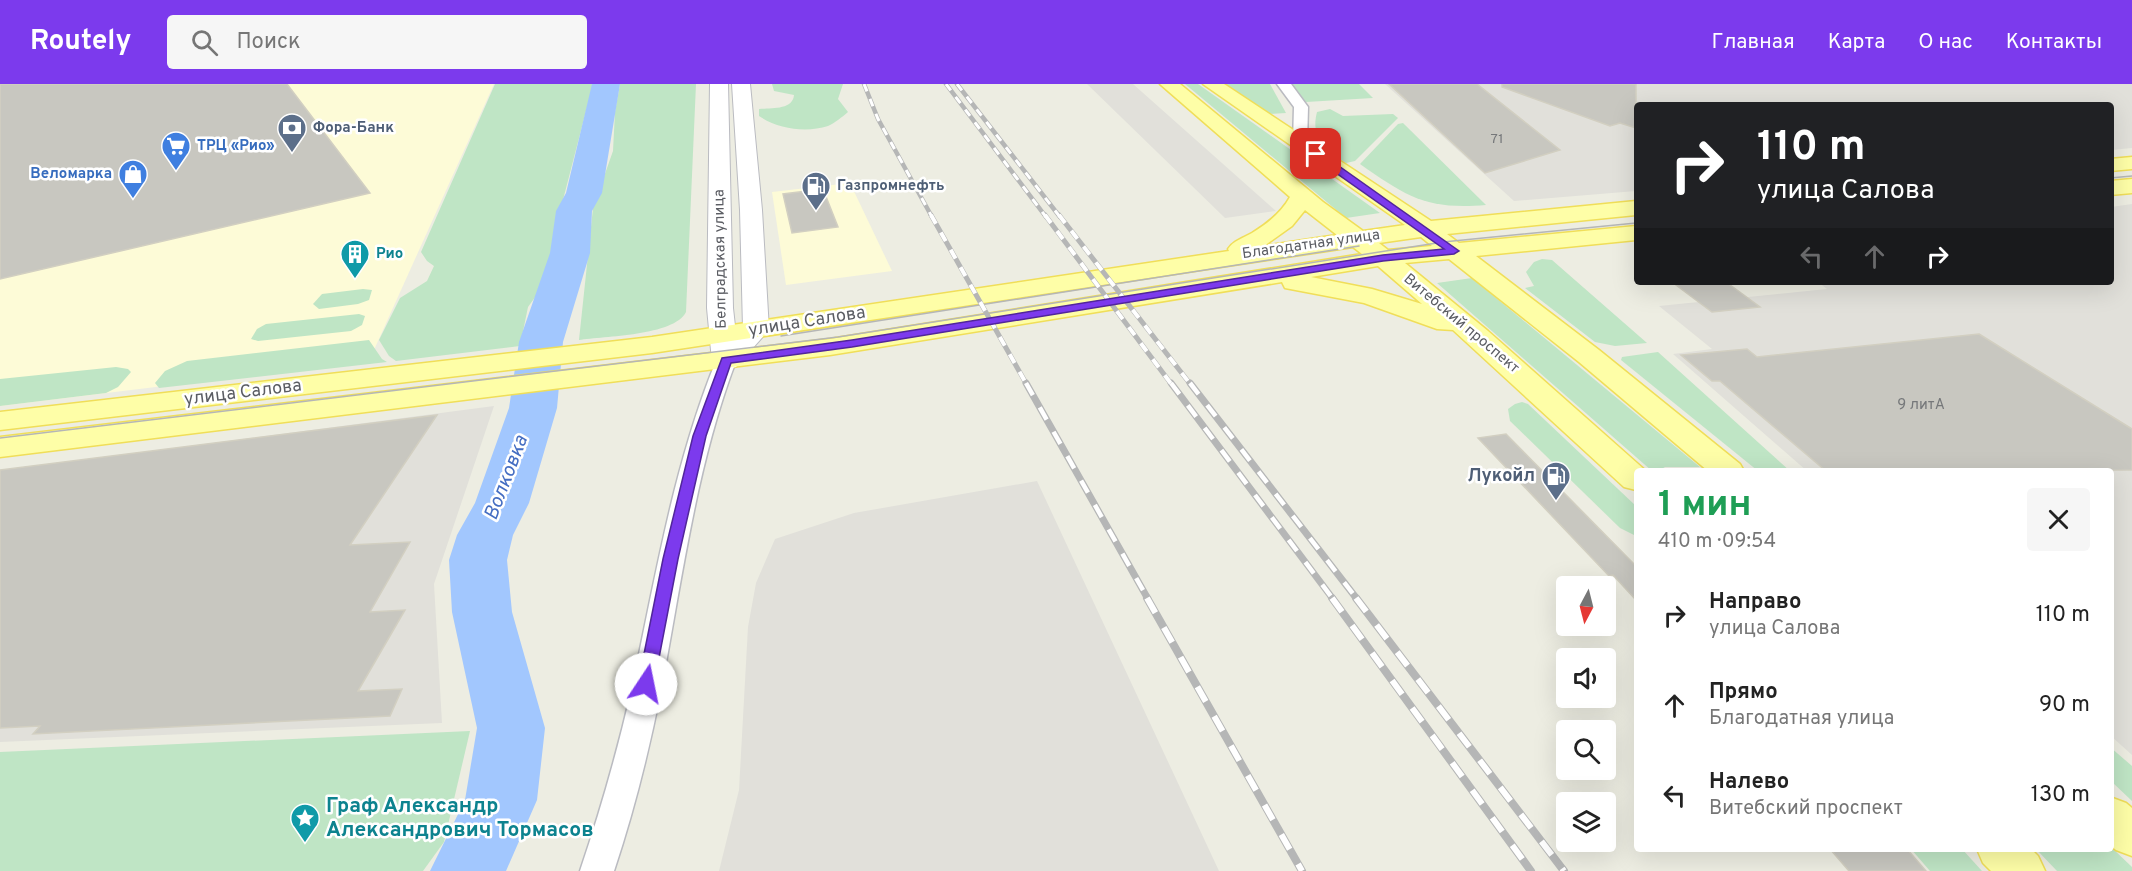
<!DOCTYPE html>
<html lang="ru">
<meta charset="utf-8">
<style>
body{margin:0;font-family:Overpass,sans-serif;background:#f6f6f6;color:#222;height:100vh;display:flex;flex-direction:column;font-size:22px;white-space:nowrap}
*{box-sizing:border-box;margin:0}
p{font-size:20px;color:#767676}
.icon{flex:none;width:33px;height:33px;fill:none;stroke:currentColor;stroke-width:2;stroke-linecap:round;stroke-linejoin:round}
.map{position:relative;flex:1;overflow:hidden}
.drawer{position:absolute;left:1634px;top:384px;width:480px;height:384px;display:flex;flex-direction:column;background:#fff;border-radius:6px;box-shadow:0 6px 24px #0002}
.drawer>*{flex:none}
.hud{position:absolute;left:1634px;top:18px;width:480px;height:183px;border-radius:6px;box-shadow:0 6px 24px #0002;background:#202124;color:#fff;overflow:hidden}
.needle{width:39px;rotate:187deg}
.fabs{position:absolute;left:1556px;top:492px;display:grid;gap:12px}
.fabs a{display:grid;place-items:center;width:60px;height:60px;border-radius:6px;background:#fff;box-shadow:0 6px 24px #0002;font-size:30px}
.pin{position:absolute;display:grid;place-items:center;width:51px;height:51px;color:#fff;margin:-26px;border-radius:12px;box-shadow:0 3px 9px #0006}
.me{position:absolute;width:66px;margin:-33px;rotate:11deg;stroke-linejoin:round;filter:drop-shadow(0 0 4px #0008)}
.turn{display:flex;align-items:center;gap:21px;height:126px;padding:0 24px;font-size:27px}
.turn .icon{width:78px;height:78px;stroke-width:2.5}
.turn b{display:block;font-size:42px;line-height:51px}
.lanes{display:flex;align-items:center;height:57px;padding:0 24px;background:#0003;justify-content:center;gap:30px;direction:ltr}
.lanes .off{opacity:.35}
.round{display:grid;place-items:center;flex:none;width:63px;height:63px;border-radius:6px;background:#f6f6f6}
.headline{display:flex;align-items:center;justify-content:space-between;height:102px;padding:0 24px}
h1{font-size:36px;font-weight:700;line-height:45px;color:#1e9e55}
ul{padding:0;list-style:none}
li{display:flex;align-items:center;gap:18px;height:90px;padding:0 24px}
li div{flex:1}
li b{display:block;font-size:22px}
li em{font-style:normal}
header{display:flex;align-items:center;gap:36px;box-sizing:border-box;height:84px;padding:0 30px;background:#7c3aed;color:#fff}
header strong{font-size:28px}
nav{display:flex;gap:33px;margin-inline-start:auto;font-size:21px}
.search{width:420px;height:54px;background:#f6f6f6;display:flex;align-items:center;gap:15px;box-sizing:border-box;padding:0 21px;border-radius:6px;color:#767676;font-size:22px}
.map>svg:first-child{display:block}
.commercial{fill:#fdfbd7}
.industrial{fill:#e1e0da}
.green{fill:#bfe5c5}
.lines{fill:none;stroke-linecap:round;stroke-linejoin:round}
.river{fill:#a2c7fe;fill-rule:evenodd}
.building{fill:#c8c7c0;stroke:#d2cfc1;stroke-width:1.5}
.minor-casing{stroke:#babbc1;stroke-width:3}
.tertiary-casing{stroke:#babbc1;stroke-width:2}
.primary-casing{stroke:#f0de59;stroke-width:3}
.minor{fill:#fff;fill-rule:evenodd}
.tertiary{fill:#fff;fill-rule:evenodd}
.primary{fill:#fefea7;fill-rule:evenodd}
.tram{stroke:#b5b6b6;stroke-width:1.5}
.rail-far3-casing{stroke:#b5b6b6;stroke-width:4.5}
.rail-far2-casing{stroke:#b5b6b6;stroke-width:5}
.rail-far1-casing{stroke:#b5b6b6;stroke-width:7}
.rail-casing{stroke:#b5b6b6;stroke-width:8}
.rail-far3{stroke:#fff;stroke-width:3;stroke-dasharray:8;stroke-linecap:butt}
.rail-far2{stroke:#fff;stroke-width:4;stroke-dasharray:10;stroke-linecap:butt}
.rail-far1{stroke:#fff;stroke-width:4.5;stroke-dasharray:14;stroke-linecap:butt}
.rail{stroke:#fff;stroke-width:6;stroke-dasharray:17;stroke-linecap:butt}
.route{fill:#7c3aed;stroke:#51269a;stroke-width:1.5}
.labels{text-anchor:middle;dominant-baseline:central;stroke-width:5;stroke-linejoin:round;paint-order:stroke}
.far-number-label{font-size:14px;fill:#76787a}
.far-service-label{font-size:15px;font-weight:bold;fill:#4e5e75;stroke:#fff;text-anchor:start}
.far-shop-label{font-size:15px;font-weight:bold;fill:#366cbe;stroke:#fff;text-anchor:start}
.far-street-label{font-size:15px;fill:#5b5d63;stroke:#fff}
.far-culture-label{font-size:15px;font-weight:bold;fill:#0d838f;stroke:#fff;text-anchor:start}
.number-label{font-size:15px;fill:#76787a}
.street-label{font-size:18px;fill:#5b5d63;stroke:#fff}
.service-label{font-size:18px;font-weight:bold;fill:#4e5e75;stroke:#fff;text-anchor:end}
.water-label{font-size:20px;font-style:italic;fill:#446dc2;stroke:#fff}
.near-culture-label{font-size:21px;font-weight:bold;fill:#0d838f;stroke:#fff;text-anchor:start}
</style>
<header>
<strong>Routely</strong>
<div class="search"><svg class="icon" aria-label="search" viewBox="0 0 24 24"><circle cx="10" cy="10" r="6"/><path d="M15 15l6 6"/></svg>Поиск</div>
<nav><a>Главная</a><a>Карта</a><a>О нас</a><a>Контакты</a></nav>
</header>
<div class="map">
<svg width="2132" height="787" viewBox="0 0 2132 787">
<rect width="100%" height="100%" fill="#edede2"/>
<g class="commercial">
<path d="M0,0H494L369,277L0,322Z"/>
<path d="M850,99L892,187L786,201L772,108Z"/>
</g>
<g class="industrial">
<path d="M1087,0H1133L1276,127L1225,134Z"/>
<path d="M1385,0H2132V64L2111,66L2110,21H1636V107L1514,117Z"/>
<path d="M2132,120V671L2111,652L2110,387H1807L1673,270L1712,265L1659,222L1827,205L1818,198H2110L2111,123Z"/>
<path d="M494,322L434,500L442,639L0,658V387Z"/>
<path d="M1037,397L1219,787H719L739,706L748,543L756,499L775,455L854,429Z"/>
</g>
<g class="green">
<path d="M495,0H593L557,139V159L544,201L528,223L520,262L396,277L389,272L379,256L400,214L427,197L434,182L427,177L421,168Z"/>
<path d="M620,0H696L686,228C674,252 604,252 579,256L593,124L613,67L615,28Z"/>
<path d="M772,0H843L838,15L848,28C842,33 835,39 828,42C806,49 778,45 759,32V25C771,24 793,26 794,11L774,7Z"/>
<path d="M1185,0H1198L1380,129L1346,134Z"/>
<path d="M1225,0H1270L1286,29L1269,30Z"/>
<path d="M1291,0H1359L1373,14L1306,18Z"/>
<path d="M1330,25L1343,32L1393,30L1398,34L1355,77L1346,79C1326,65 1310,54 1317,28Z"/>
<path d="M1403,39L1486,121C1427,126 1407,113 1360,80L1398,40Z"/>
<path d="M1542,175L1552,176L1647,259L1615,262L1595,258L1525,204L1534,202L1526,188L1534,178Z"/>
<path d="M1472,194L1700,383H1665L1658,387H1652L1437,199Z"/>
<path d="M363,205L372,206L369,216L358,220L319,225L313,220L322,210Z"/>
<path d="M359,230L365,232L362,241L351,247L258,257L251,255L257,245L266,240Z"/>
<path d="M369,256L382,275L387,278L159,304L155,299L165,287L187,277Z"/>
<path d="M1658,268L1790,387H1758L1621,276L1622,273Z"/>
<path d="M116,283L128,285L131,288L118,303L106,309L0,322V295Z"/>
<path d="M1522,318L1528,320L1636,422V452L1620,444L1510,337L1508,325L1515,320Z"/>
<path d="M470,647L444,758L423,787H0V668Z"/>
<path d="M2110,663L2132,682V717L2111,697Z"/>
<path d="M2111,763L2132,783V787H2057L2036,765H2110Z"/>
<path d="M1911,765H1962L1982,787H1930Z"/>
</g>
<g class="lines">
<path class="river" d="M592,0H620L602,109L592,127L590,169L563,258L557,324L529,419L513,451L507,476L512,528L545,644L537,716L506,787H430L465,716L477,644L452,528L449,476L457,451L475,419L509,324L519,258L550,169L556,127L566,109Z"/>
</g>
<g class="building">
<path d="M0,0H287L370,109L0,195Z"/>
<path d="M1389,0H1477L1560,66L1485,89Z"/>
<path d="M1502,0H1636V44L1620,39L1610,42L1502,3Z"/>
<path d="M823,105L838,143L792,149L783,110Z"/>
<path d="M1672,198H1726L1760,223L1712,228Z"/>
<path d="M1979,250L2132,345V386L1826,387L1720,297H1712L1681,271L1747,265L1757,273Z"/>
<path d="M437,331L350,461L410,458L370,528L405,526L358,607L402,605L390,632L33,650L40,642L0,644V386Z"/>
<path d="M1506,350L1636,482V516L1613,491L1609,492L1478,354Z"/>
<path d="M1830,765H1907L1926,787H1849Z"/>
</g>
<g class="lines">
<g class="minor-casing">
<g id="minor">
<path d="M1277,0H1291L1308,23L1307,59L1305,62H1295L1293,59L1294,23Z"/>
<path d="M726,271L733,273L736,277C696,382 682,496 661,606C649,667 634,727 614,787H580C600,728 617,669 631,608C655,497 673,382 716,277L719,273Z"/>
</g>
</g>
<g class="tertiary-casing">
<path id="tertiary" d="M710,0H728L733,224L736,251L743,244L740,126L732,0H750L762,126L769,246L736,283L726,285L716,283L712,277L707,224Z"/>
</g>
<g class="primary-casing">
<g id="primary">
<path d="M1160,0H1180L1323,118L1363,147L1405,141L1203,0H1224L1431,137L1636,117V131L1447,150L1459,159L1636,142V156L1476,172L1599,266L1740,380L1744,387H1708L1579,278L1449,175L1405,179L1488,247L1646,387H1636V406L1624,403L1453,246L1437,245L1364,219L1285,204L1282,198L830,271L0,373V353L830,255L1362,170L1353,163L652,269L0,346V328L652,253L1229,167L1228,165C1233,157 1243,154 1252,149C1267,140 1281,129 1290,113ZM1305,126L1337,151L1264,162L1292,142ZM1421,153L1432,162L1388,166L1379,159ZM1378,182L1422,220L1372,205L1311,193Z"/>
<path d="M2132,73V85L2110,87V75Z"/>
<path d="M2132,95V109L2110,111V97Z"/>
<path d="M2110,713L2126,719L2132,724V772L2116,766L2110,761Z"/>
<path d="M1977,765H2031L2038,772L2045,787H1991L1983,779Z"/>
</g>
</g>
<use href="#minor" class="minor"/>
<use href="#tertiary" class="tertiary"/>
<use href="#primary" class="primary"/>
<g class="tram">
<path d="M2110,94L2132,92"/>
<path d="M781,252L1359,162"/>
<path d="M0,354L838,253L1443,158L1636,139"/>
</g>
<g class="rail-far3-casing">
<g id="rail-far3">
<path d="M864,0L878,35L932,133"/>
<path d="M946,0L1046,133"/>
<path d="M957,0L1060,133"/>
</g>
</g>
<g class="rail-far2-casing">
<g id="rail-far2">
<path d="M931,131L1027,301"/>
<path d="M1045,131L1172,301"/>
<path d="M1059,131L1191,301"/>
</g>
</g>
<g class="rail-far1-casing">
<g id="rail-far1">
<path d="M1026,299L1148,515"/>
<path d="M1171,299L1333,515"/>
<path d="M1190,299L1357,515"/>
</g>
</g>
<g class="rail-casing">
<g id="rail">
<path d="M1147,514L1302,787"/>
<path d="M1332,514L1531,787"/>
<path d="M1356,514L1564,787"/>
</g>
</g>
<use href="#rail-far3" class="rail-far3"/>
<use href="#rail-far2" class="rail-far2"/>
<use href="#rail-far1" class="rail-far1"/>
<use href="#rail" class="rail"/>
</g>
<path class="route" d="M1312,68H1319L1459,167L1454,170L1383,177L852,263L731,279L706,352L678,475L654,600L652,604L646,606L640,604L638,600L663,475L693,352L722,274L852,256L1383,171L1444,165L1312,72Z"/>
<defs>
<g id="bank-pin" transform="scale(1.5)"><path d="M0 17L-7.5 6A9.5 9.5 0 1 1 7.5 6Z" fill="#5c6f8a" stroke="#fff"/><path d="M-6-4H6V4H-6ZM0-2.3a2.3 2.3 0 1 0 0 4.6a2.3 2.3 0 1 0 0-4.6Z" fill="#fff"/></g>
<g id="supermarket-pin" transform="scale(1.5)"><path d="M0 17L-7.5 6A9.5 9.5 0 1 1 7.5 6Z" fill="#3f7fe0" stroke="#fff"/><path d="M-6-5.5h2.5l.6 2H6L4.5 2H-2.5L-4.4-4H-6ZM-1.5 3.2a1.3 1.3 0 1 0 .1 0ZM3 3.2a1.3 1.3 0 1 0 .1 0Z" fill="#fff"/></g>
<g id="shop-pin" transform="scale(1.5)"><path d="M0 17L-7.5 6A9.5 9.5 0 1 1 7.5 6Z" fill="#3f7fe0" stroke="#fff"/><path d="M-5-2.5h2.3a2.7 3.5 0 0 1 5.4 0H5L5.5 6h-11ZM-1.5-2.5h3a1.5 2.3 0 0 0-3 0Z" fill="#fff"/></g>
<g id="fuel-pin" transform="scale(1.5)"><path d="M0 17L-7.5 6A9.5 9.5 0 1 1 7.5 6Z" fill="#5c6f8a" stroke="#fff"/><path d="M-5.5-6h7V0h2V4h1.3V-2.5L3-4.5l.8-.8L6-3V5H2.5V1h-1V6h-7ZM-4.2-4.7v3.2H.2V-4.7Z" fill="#fff"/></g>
<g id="building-pin" transform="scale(1.5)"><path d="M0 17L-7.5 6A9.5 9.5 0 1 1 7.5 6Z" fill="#0f9aa8" stroke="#fff"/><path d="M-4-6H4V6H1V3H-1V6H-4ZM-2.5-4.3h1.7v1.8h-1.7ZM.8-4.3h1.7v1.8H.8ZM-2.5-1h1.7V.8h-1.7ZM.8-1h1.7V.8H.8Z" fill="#fff"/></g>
<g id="sight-pin" transform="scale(1.5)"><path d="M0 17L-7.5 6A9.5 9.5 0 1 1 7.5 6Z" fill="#0f9aa8" stroke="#fff"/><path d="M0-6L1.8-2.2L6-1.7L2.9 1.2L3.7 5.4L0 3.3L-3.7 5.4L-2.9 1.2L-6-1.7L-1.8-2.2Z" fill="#fff"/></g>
</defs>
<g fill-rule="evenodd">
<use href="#bank-pin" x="292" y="44"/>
<use href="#supermarket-pin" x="176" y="62"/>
<use href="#shop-pin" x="133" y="90"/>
<use href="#fuel-pin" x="816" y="102"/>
<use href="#building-pin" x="355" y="170"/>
<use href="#fuel-pin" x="1556" y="392"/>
<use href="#sight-pin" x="305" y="734"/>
</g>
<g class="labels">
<g class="far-number-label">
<text x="1497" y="55">71</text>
</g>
<g class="far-service-label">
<text x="313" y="44">Фора-Банк</text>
<text x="837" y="102">Газпромнефть</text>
</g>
<g class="far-shop-label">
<text x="197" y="62">ТРЦ «Рио»</text>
<text x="112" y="90" text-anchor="end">Веломарка</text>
</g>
<g class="far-street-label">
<text transform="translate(1311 161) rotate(-8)">Благодатная улица</text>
<text transform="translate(721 175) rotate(-91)">Белградская улица</text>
<text transform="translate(1461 240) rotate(40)">Витебский проспект</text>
</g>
<g class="far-culture-label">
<text x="376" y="170">Рио</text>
</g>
<g class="number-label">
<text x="1921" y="321">9 литА</text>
</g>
<g class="street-label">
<text transform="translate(807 238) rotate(-9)">улица Салова</text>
<text transform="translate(243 309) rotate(-7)">улица Салова</text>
</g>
<g class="service-label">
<text x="1535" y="392">Лукойл</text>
</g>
<g class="water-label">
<text transform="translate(507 394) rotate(-69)">Волковка</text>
</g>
<g class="near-culture-label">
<text x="326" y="722">Граф Александр<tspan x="326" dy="24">Александрович Тормасов</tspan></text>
</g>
</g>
</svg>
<div class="fabs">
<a><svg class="needle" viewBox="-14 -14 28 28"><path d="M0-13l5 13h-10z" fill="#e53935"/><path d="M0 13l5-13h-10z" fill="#767676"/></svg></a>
<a><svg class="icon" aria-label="sound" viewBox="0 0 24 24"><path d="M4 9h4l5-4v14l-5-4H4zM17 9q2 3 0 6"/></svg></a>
<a><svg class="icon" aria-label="search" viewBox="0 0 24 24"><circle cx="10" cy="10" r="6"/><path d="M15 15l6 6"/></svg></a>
<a><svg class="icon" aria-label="layers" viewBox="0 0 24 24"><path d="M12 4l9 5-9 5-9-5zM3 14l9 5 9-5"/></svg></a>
</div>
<div class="pin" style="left:1316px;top:70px;background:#d93025"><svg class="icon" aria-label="arrive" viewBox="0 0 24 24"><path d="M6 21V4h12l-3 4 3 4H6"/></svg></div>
<svg class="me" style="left:646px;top:600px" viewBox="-20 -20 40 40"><circle r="19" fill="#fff"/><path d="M0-13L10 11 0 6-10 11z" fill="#7c3aed"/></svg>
<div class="hud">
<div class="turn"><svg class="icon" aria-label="right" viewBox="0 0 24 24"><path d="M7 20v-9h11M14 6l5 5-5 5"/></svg><div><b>110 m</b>улица Салова</div></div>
<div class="lanes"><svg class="icon off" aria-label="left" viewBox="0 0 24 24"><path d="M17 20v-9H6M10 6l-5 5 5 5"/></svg><svg class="icon off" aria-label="ahead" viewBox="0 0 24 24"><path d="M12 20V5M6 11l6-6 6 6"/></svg><svg class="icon" aria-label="right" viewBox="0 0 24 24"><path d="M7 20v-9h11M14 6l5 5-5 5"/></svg></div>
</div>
<section class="drawer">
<div class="headline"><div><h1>1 мин</h1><p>410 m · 09:54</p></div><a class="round"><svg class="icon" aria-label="close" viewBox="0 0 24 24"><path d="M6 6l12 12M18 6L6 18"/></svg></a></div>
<ul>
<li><svg class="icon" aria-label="right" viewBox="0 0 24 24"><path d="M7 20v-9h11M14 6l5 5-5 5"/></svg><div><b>Направо</b><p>улица Салова</p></div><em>110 m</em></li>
<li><svg class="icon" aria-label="ahead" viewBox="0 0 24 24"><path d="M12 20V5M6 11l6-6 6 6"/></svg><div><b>Прямо</b><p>Благодатная улица</p></div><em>90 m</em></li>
<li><svg class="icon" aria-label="left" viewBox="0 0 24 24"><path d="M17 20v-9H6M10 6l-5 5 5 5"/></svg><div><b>Налево</b><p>Витебский проспект</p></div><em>130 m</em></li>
</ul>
</section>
</div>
